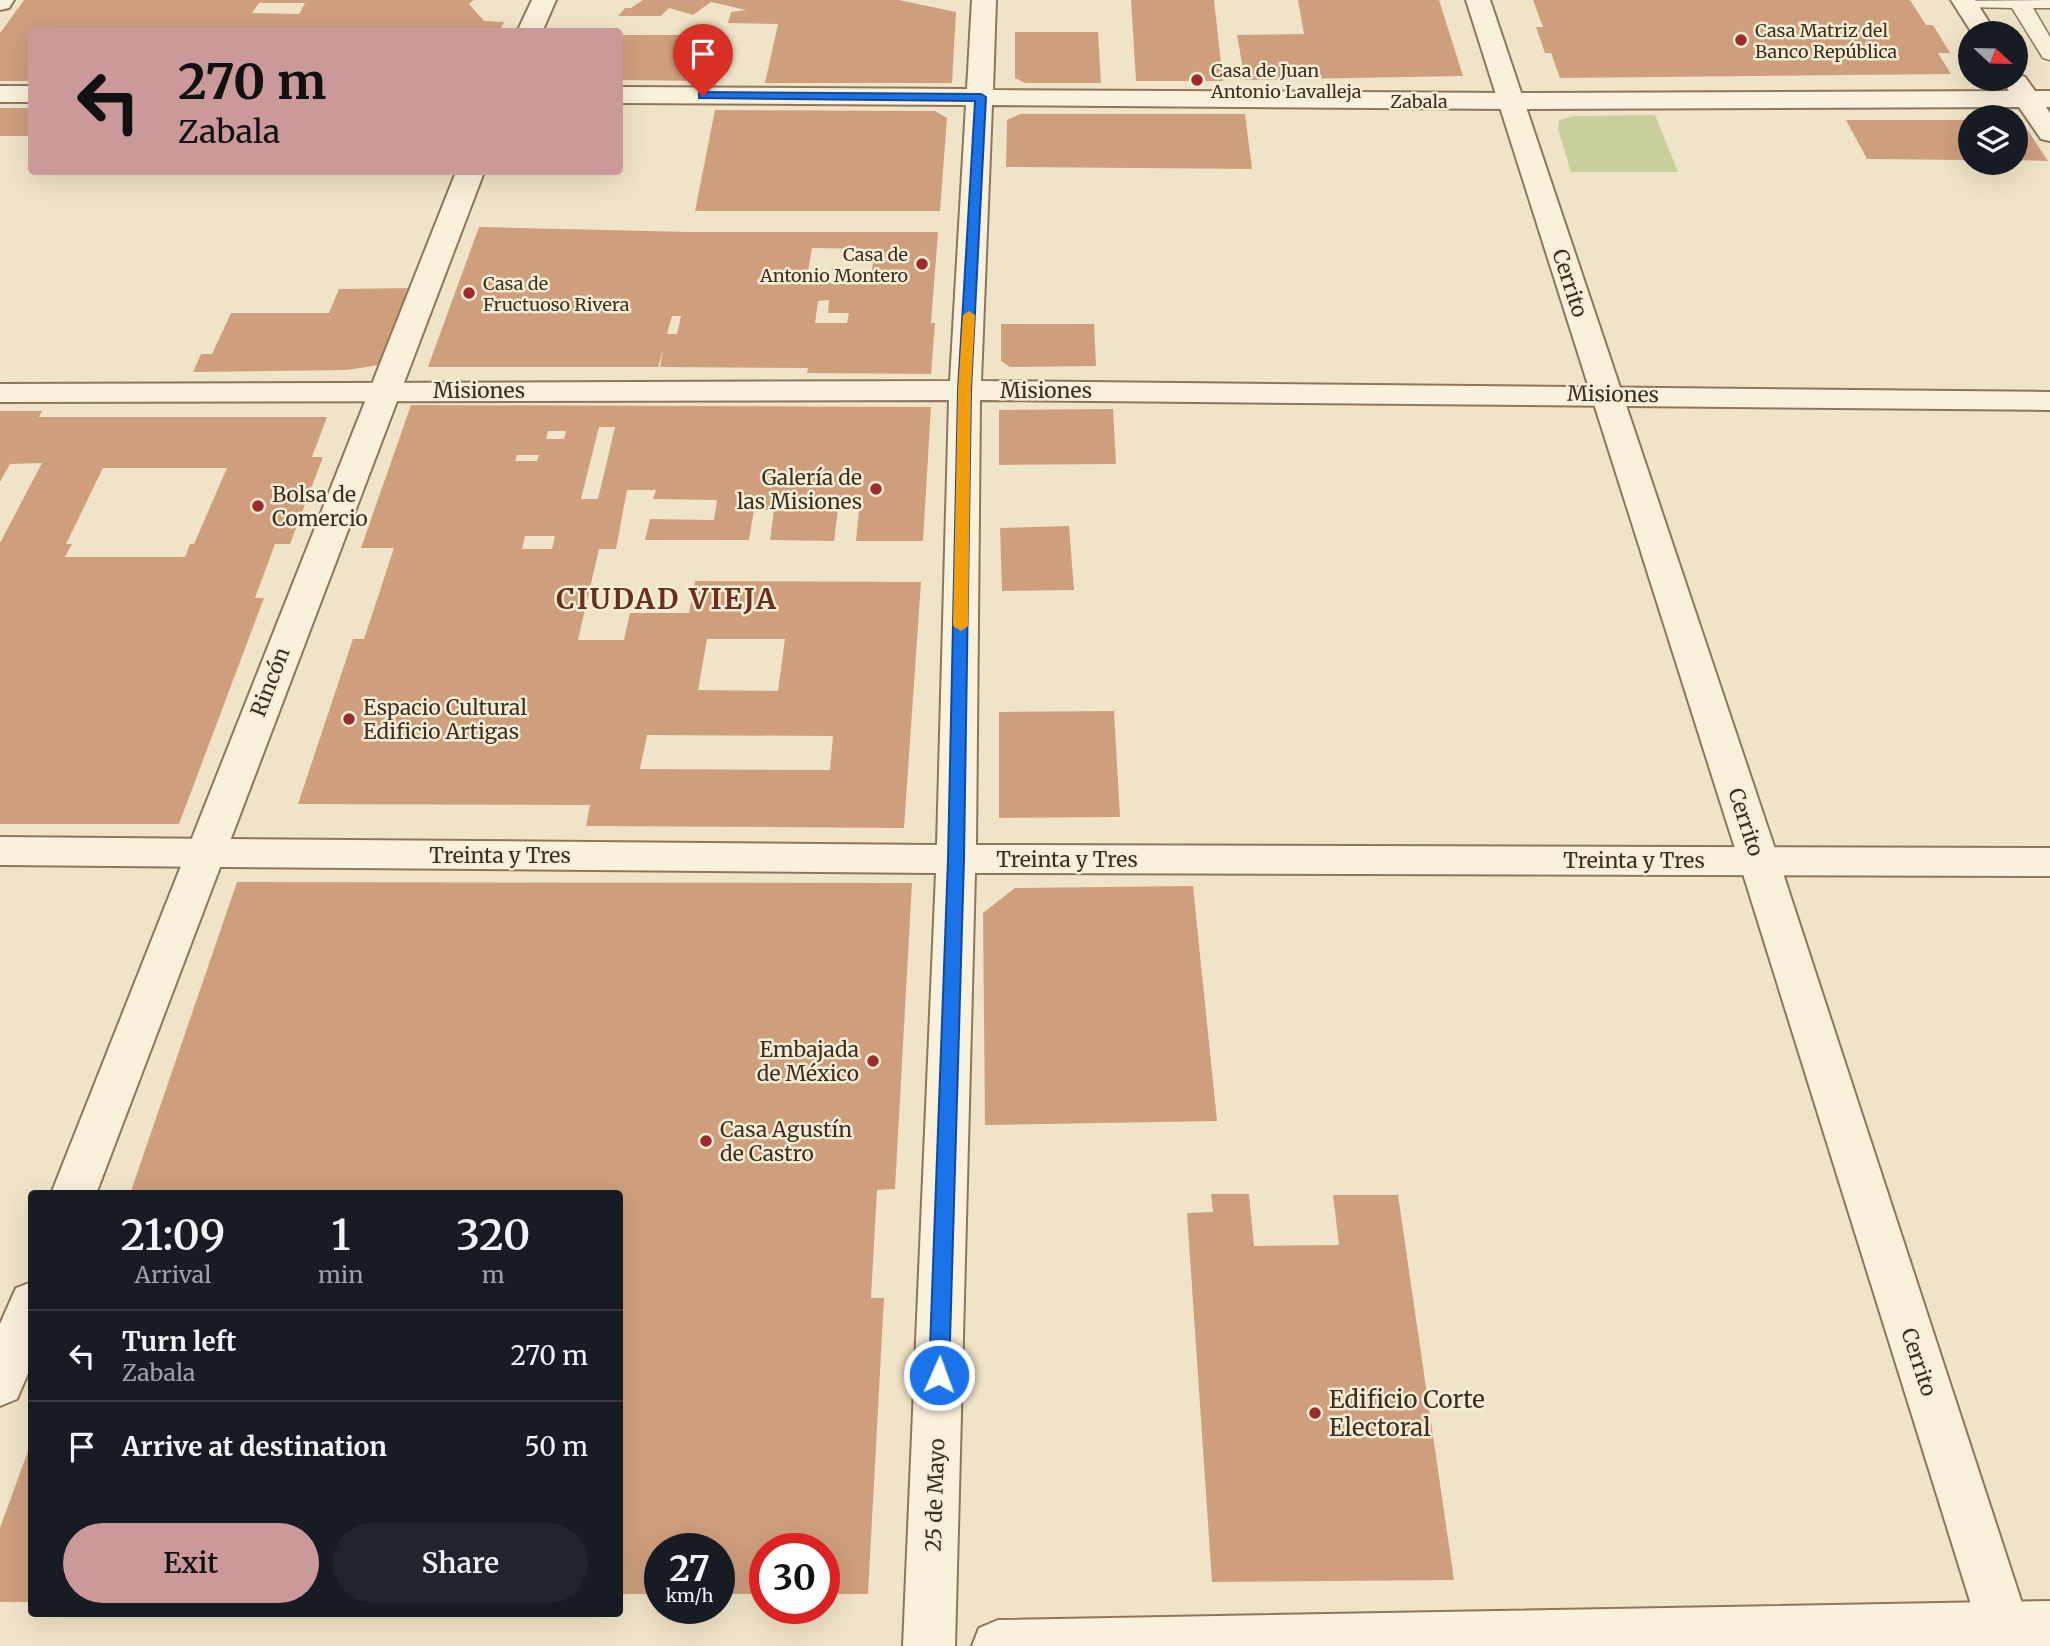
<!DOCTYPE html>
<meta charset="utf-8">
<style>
body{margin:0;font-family:Merriweather,serif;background:#20242c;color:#f1f3f6;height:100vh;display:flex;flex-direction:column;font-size:26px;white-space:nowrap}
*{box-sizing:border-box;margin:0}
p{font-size:23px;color:#9ea1a6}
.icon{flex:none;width:38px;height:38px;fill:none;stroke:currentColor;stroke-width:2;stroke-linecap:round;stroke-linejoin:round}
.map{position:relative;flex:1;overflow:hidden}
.drawer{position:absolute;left:28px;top:1190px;width:595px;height:427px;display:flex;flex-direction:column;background:#171b24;border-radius:7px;box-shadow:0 7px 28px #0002}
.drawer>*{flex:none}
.banner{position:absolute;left:28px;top:28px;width:595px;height:147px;border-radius:7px;box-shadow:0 7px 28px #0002;background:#cc999b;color:#111;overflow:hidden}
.needle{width:46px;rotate:112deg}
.controls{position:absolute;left:1958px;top:21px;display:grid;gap:14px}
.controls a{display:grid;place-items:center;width:70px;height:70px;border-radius:50%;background:#171b24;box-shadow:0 7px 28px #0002;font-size:35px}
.speed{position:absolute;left:644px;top:1533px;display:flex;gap:14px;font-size:35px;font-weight:700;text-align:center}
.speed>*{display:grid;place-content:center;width:91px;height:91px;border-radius:50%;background:#171b24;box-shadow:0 7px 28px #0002;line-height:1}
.speed small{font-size:18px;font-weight:400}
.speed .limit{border:10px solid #d22;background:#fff;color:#111}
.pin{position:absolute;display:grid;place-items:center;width:60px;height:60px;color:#fff;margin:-72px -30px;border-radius:50% 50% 50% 0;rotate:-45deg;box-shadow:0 0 7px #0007}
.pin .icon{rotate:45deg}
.me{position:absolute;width:77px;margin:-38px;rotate:2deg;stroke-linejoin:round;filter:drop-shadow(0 0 5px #0008)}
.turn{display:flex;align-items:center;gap:24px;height:147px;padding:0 35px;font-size:32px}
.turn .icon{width:91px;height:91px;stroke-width:2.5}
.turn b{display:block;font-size:49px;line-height:60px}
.eta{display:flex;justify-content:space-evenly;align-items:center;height:119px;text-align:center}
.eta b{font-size:42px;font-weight:600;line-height:49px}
.primary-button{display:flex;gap:14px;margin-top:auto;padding:14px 35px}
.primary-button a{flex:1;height:80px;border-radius:42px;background:#cc999b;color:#111;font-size:28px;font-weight:600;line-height:80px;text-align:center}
.primary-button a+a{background:#20242c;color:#f1f3f6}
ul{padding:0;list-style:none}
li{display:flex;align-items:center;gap:21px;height:91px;padding:0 35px;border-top:2px solid #363941}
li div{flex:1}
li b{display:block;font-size:26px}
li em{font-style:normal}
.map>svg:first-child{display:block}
.green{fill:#c9cf9b}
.building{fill:#cf9f7d;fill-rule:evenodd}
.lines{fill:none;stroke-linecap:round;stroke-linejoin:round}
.service-casing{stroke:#8d765c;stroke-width:3}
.pedestrian-casing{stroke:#8d765c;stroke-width:4}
.minor-casing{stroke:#8d765c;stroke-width:4}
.tertiary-casing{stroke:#8d765c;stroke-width:4}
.service{fill:#faf1dc;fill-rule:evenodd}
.pedestrian{fill:#faf1dc;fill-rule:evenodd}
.minor{fill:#faf1dc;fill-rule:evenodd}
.tertiary{fill:#faf1dc;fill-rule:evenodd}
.route{fill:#1a73e8;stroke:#114b97;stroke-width:2}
.slow{fill:#f59e0b}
.poi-dot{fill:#9e2a2b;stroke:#f7eed8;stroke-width:2.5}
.labels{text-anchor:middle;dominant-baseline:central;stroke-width:5;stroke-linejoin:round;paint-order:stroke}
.far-poi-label{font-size:18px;fill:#3d2e20;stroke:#f7eed8;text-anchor:start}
.far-street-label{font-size:18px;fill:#3d2e20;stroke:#f7eed8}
.street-label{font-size:21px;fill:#3d2e20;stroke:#f7eed8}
.poi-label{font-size:21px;fill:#3d2e20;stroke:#f7eed8;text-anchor:start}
.near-poi-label{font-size:24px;fill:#3d2e20;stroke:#f7eed8;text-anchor:start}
.district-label{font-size:28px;font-weight:bold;letter-spacing:2px;fill:#6b2e1e;stroke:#f7eed8}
</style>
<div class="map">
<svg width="2050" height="1646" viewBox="0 0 2050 1646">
<rect width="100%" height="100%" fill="#f0e4c8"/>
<path class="green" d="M1655,115L1678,172H1571L1558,129L1559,120L1574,116Z"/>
<g class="building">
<path d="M24,0H474L469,4L484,21L504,22L499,32H32V81H0V33ZM259,3H305L299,14L252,13Z"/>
<path d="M643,0H899L956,12L952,83H765L778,24L728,23L731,12L746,10L711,2L693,15L669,8L661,16H618L625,8H631Z"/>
<path d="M1131,0H1214L1223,81H1136Z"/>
<path d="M1298,0H1439L1463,76L1245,80L1237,35L1304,34Z"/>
<path d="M1533,0H1910L1926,25H1933L1950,53H1938L1951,74L1560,78L1551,53H1545L1536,27H1543Z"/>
<path d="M1015,32H1098L1101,83H1025L1015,78Z"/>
<path d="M620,35H714L703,81L620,80Z"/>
<rect x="0" y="108" width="32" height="28"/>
<path d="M715,110L935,111L947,118L940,211H695Z"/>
<path d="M1020,114H1245L1252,169L1006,167L1007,120Z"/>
<path d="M1846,120H1970V160L1867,159Z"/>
<path d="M2016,121L2025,126L2048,161L2016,160Z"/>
<path d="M479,227L691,232H938L931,323H935L931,374L807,373L808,368L660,367L663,350L658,367H428ZM812,248L875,249L870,284L806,283ZM829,300L828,313H849L847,323H815L818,301ZM672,316H681L677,334H667Z"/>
<path d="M416,288L392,358L379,365L347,370L193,372L201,354H212L231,313H329L339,289Z"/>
<path d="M1001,324H1094L1096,366L1010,367L1001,361Z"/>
<path d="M411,405L931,407L923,541H856L859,511L838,510L834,541L770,540L774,510H754L749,540H645L650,519L714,520L717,500L653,499L656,490H627L616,549H599L578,640H624L630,613H689L695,581L921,582L904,828L586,826L590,805L298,804L353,639H364L394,548H361ZM599,427H615L598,499H581ZM548,431H566L564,439H546ZM517,455H539L537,461H515ZM525,536H555L552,549H522ZM707,639H785L778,691L698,690ZM647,735L833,736L830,770L640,769Z"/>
<path d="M1113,409L1116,464L999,465V410Z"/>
<path d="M0,411H42L39,417H327L312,457H323L290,544H275L255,598H264L179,824H0V543L42,463L10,464L0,482ZM103,468H227L194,544H190L185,557H65L72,544H66Z"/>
<path d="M1069,526L1074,590L1002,591L1000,528Z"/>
<path d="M1114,711L1120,817L999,818V712Z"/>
<path d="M237,882L912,883L895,1189L877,1190L871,1298H884L868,1594H824V1549H765V1594H719V1549H660V1594H620V1194H130Z"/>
<path d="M1193,886L1217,1121L985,1125L983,913L1015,888Z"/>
<path d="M1211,1194H1249L1254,1246L1339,1245L1333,1195H1398L1454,1580L1212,1582L1187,1213L1213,1212Z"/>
<path d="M32,1440V1602H0V1528Z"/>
</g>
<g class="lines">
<g class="service-casing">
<path id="service" d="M2050,0V8H2033L2050,37V60L2043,58L2012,8L1964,7L1957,5L1954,1Z"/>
</g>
<g class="pedestrian-casing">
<g id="pedestrian">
<path d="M0,0H14L9,8L0,10Z"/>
<path d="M532,0H556L542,32H517Z"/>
<path d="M456,172H484L96,1194H51Z"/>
<path d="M32,1282V1364L17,1399L0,1406V1324L16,1288Z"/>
</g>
</g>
<g class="minor-casing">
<g id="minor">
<path d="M972,0H996L993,90L1511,93L2009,91L2003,82L2005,79H2016V74L2025,77L2035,91H2050V107H2046L2050,113V141L2041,139L2019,107L1511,109L992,105L981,381L2050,392V410L980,400L976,845L2050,848V876L975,873L955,1646H903L936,873L0,865V837L937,845L949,400L0,402V384L950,381L966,105L620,103V87L967,89Z"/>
<path d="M1951,0H1975L1996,33H1972Z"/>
<rect x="0" y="86" width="32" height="16"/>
<path d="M2050,1601V1646H972L979,1628L998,1620Z"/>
</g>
</g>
<g class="tertiary-casing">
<path id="tertiary" d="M1466,0H1490L1779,861L2036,1646H1984L1739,861Z"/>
</g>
<use href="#service" class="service"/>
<use href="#pedestrian" class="pedestrian"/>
<use href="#minor" class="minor"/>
<use href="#tertiary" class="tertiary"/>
</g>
<path class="route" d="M703,92L981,94L986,97L971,390L964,859L949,1375L946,1381L939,1383L932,1381L929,1375L948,859L958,390L975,101L699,98V93Z"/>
<path class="slow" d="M969,311L975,315L971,390L968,626L961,631L953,626L958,390L963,315Z"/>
<g class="poi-dot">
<circle cx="1741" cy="40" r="7"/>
<circle cx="1197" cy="80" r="7"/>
<circle cx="922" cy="264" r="7"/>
<circle cx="469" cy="293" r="7"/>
<circle cx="876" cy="489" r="7"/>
<circle cx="258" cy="506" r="7"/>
<circle cx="349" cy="719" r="7"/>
<circle cx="873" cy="1061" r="7"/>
<circle cx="706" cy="1141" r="7"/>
<circle cx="1315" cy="1413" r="7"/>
</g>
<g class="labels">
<g class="far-poi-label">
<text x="1755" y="30">Casa Matriz del<tspan x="1755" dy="21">Banco República</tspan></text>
<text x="1211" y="70">Casa de Juan<tspan x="1211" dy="21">Antonio Lavalleja</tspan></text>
<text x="908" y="254" text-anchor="end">Casa de<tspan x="908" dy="21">Antonio Montero</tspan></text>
<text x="483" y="283">Casa de<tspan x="483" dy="21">Fructuoso Rivera</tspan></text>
</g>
<g class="far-street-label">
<text x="1419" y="101">Zabala</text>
</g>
<g class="street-label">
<text transform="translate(1570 283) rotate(72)">Cerrito</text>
<text x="479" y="390">Misiones</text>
<text x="1046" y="390">Misiones</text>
<text transform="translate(1613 394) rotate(1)">Misiones</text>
<text transform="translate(270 682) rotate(-69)">Rincón</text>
<text transform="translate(1746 822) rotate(72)">Cerrito</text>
<text x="500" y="855">Treinta y Tres</text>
<text x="1067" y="859">Treinta y Tres</text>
<text x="1634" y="860">Treinta y Tres</text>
<text transform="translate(1919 1362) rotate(72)">Cerrito</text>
<text transform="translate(935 1495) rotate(-88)">25 de Mayo</text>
</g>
<g class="poi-label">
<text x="862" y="477" text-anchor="end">Galería de<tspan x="862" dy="24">las Misiones</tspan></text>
<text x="272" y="494">Bolsa de<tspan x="272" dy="24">Comercio</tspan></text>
<text x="363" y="707">Espacio Cultural<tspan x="363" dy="24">Edificio Artigas</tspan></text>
<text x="859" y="1049" text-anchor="end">Embajada<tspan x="859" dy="24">de México</tspan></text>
<text x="720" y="1129">Casa Agustín<tspan x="720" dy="24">de Castro</tspan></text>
</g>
<g class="near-poi-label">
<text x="1329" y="1399">Edificio Corte<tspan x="1329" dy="28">Electoral</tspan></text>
</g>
<g class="district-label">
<text x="667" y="599">CIUDAD VIEJA</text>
</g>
</g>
</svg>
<div class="controls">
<a><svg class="needle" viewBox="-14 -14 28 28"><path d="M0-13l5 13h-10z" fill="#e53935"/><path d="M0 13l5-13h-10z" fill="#9ea1a6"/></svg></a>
<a><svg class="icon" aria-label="layers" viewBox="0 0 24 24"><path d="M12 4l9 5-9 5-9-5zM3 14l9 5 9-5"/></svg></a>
</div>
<div class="speed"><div>27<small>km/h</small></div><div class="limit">30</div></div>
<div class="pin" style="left:703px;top:96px;background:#d93025"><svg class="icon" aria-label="arrive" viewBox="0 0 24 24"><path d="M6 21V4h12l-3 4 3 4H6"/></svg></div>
<svg class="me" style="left:939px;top:1375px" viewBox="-20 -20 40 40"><circle r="17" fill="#1a73e8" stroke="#fff" stroke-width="3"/><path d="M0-11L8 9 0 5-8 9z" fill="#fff"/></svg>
<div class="banner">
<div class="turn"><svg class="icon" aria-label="left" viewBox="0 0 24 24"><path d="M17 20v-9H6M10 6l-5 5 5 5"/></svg><div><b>270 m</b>Zabala</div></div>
</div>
<section class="drawer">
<div class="eta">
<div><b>21:09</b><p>Arrival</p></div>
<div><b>1</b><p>min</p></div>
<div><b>320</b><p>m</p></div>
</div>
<ul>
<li><svg class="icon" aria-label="left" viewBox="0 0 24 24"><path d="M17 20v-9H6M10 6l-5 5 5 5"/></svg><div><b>Turn left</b><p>Zabala</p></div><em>270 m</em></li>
<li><svg class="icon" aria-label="arrive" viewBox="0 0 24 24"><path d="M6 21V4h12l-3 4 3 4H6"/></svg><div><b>Arrive at destination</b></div><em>50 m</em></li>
</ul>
<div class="primary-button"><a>Exit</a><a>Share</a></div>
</section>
</div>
